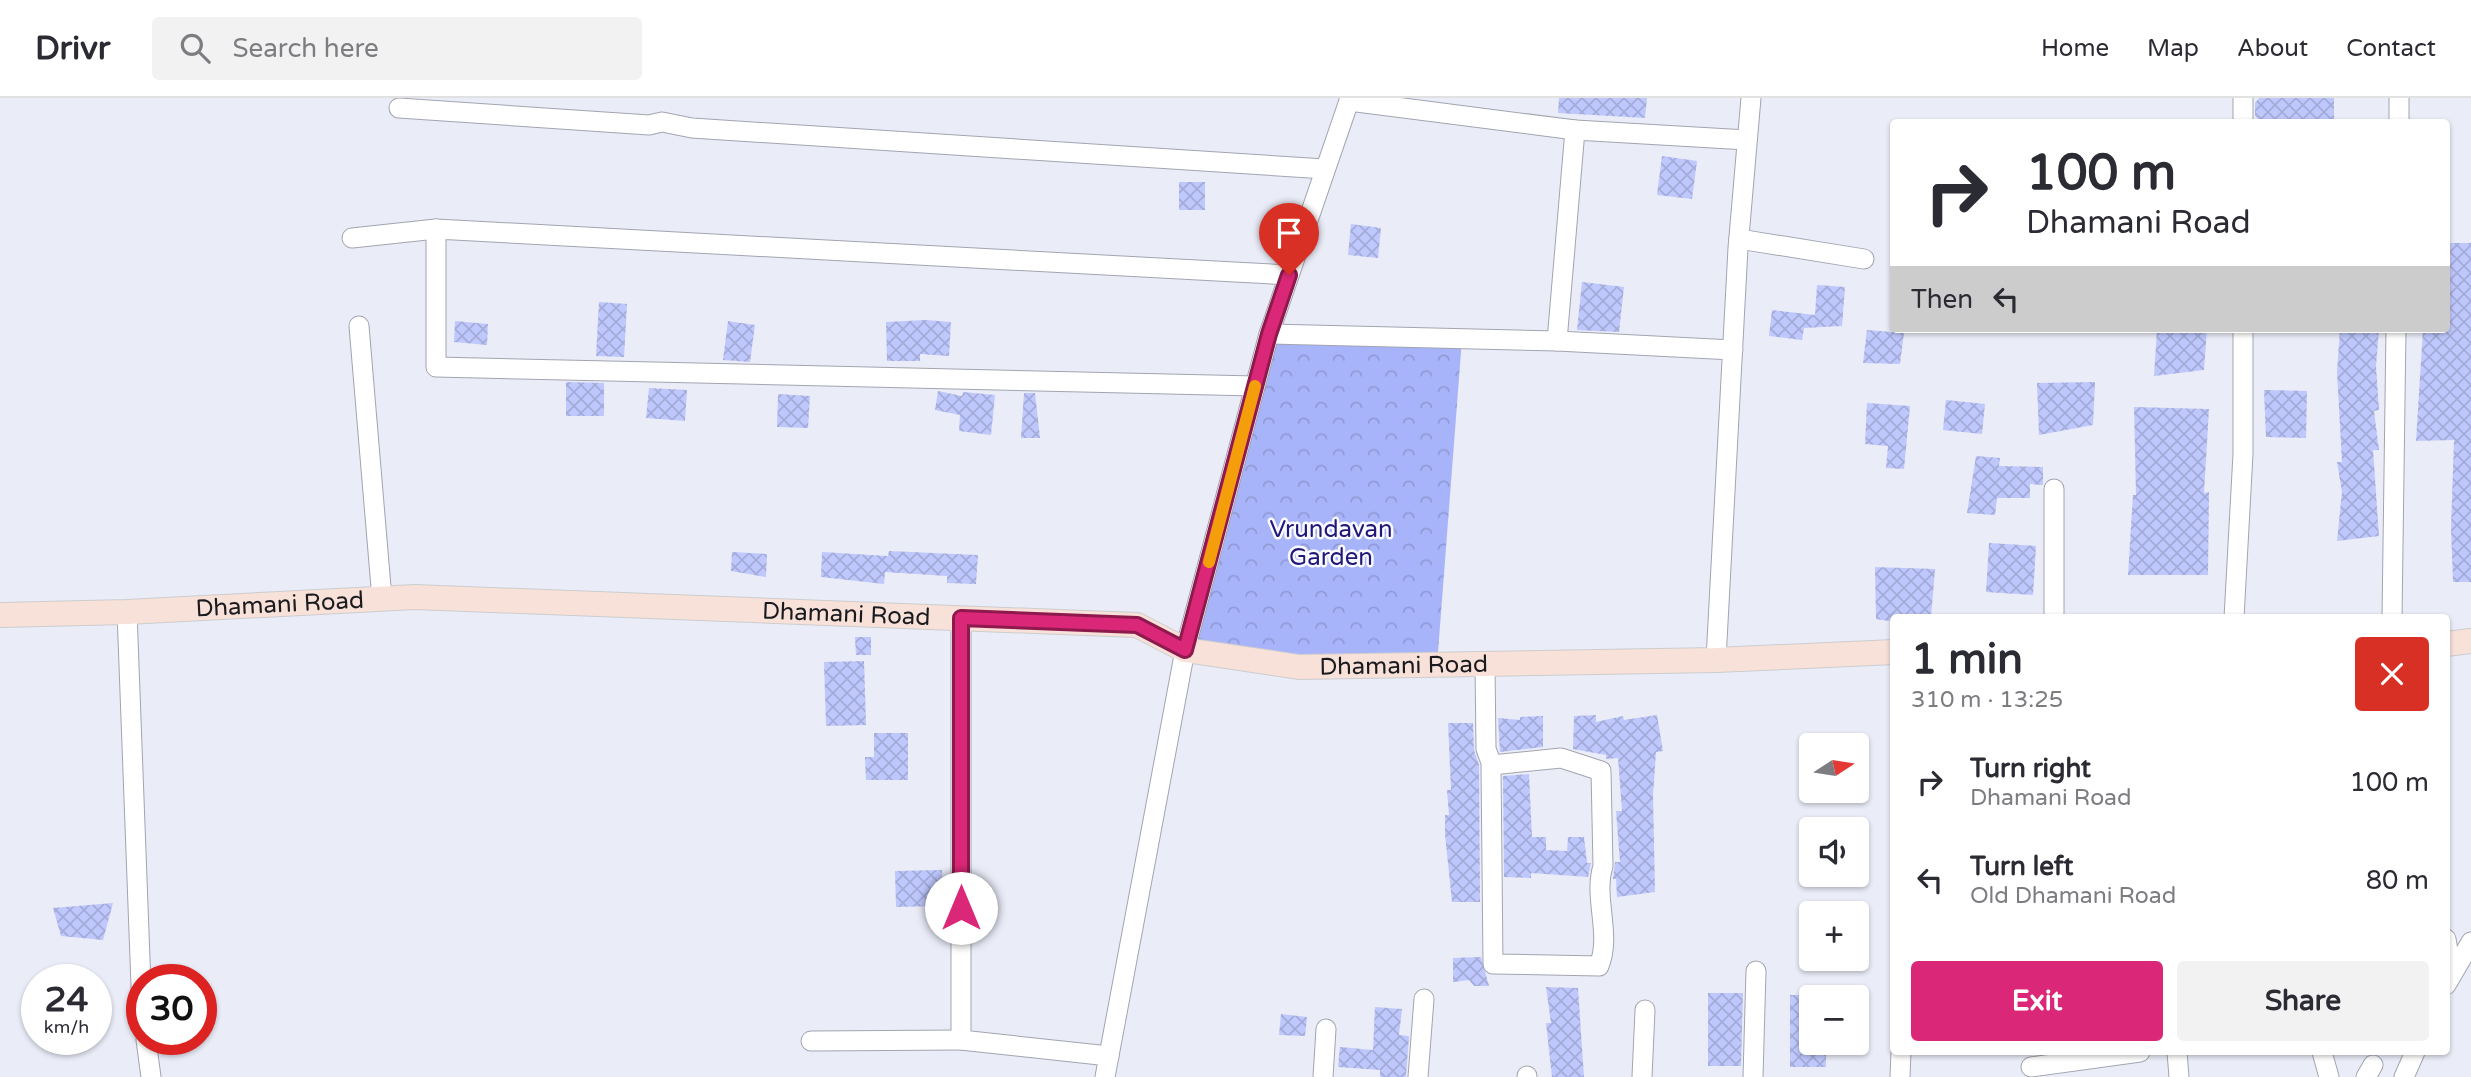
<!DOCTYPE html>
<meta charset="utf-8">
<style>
body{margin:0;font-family:"Varela Round",sans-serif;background:#f2f2f3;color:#2b2b33;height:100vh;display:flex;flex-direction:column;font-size:26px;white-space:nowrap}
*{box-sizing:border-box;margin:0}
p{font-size:23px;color:#7c7c81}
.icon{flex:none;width:38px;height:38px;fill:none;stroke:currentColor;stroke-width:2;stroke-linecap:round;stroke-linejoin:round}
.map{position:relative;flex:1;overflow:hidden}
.panel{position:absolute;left:1890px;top:516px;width:560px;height:441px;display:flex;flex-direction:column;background:#fff;border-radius:7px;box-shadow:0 2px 5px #0004}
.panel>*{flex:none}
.banner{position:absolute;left:1890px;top:21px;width:560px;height:214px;border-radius:7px;box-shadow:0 2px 5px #0004;background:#fff;color:#2b2b33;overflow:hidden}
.needle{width:46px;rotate:78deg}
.fabs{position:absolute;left:1799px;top:635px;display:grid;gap:14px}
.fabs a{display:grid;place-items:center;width:70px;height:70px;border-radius:7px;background:#fff;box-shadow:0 2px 5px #0004;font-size:35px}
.speed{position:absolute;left:21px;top:866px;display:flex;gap:14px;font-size:35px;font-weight:700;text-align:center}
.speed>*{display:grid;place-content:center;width:91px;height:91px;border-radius:50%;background:#fff;box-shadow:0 2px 5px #0004;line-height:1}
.speed small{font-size:18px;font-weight:400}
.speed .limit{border:10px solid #d22;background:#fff;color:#111}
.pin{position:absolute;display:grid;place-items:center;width:60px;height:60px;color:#fff;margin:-72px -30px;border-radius:50% 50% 50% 0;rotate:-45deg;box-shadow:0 0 7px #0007}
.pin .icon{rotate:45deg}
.me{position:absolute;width:77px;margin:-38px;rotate:0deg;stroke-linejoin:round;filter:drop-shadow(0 0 5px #0008)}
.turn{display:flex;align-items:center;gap:24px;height:147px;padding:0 21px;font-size:32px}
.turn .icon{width:91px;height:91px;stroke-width:2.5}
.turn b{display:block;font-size:49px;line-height:60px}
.then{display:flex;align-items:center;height:66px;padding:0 21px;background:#0003;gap:14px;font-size:26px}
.round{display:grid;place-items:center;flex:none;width:74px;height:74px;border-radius:7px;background:#f2f2f3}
.headline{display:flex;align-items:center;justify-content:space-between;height:119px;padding:0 21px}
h1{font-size:42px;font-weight:700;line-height:52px}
.button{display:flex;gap:14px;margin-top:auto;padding:14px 21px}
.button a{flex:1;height:80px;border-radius:7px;background:#db2777;color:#fff;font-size:28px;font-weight:700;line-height:80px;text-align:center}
.button a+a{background:#f2f2f3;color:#2b2b33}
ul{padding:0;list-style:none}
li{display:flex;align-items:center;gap:21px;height:98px;padding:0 21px}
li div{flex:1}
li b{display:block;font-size:26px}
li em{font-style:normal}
header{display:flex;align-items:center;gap:42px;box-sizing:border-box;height:98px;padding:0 35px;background:#fff;border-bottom:2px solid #e1e1e2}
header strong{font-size:33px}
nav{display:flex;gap:38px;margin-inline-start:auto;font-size:24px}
.search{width:490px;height:63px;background:#f2f2f3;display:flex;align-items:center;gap:18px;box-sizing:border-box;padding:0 24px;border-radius:7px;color:#7c7c81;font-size:26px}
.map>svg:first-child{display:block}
.park{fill:url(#park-crowns)}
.building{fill:url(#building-cross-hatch)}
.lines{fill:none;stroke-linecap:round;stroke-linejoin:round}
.minor-casing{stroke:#a2a5b0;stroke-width:21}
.major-casing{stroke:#cdcdce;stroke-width:26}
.minor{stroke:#fff;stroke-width:19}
.major{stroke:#f8e1d9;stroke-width:24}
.route-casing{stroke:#8e194d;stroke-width:18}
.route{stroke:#db2777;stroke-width:12}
.slow{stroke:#f59e0b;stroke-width:12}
.labels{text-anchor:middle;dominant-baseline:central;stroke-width:5;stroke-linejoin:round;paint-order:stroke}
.park-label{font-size:24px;fill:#211778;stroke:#f9faff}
.street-label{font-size:24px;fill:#1a1b1f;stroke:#f9faff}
</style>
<header>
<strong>Drivr</strong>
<div class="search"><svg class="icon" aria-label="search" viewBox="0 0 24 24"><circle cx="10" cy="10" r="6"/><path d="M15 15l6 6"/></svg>Search here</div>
<nav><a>Home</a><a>Map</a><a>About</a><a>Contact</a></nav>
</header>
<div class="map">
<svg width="2471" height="979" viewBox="0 0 2471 979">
<defs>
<pattern id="park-crowns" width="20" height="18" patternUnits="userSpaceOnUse" patternTransform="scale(1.75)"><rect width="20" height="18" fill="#a8b4fa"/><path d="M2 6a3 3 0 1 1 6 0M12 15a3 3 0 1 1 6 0" fill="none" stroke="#909ad6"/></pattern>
<pattern id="building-cross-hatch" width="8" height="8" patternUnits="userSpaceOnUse" patternTransform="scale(1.75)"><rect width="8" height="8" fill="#bfc8fd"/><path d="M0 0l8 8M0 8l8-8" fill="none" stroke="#a4abd8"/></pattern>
</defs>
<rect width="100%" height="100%" fill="#eaecf8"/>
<path class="park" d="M1269,236L1462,241L1437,567L1185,552Z"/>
<g class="building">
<path d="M1559,0H1647L1645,20L1558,15Z"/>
<path d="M2259,0H2334V24H2261L2255,18V5Z"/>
<path d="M1662,58L1697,63L1692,101L1657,97Z"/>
<rect x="1179" y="84" width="26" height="28"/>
<path d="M1351,126L1381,130L1378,160L1348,157Z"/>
<path d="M2446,145H2471V484H2453L2451,430L2454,342L2416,343L2423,231H2446Z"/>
<path d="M1582,184L1624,189L1619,234L1577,232Z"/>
<path d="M1817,187L1845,189L1842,228L1804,230L1802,242L1769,238L1772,212L1815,217Z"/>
<path d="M599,204L627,206L624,259L596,258Z"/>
<path d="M926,222L951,224L949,258L920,256V263H887L886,224Z"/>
<path d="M455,223L488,226L487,247L454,244Z"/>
<path d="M728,223L755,227L750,264L723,262Z"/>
<path d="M2157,231H2207L2204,272L2154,278Z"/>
<path d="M2340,231H2379L2376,268L2379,312L2374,313L2379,352H2373L2379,438L2337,443L2342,394L2337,364H2342L2337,274Z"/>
<path d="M1867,232L1904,235L1900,266L1863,265Z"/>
<path d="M566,284L604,285V318H566Z"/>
<path d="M2095,284L2093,327L2039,337L2037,285Z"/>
<path d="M649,290L687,292L685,323L646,320Z"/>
<path d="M2264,292L2307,293L2306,340L2266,339Z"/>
<path d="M938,293L962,298L963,294L995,297L991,337L959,333L960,317L935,312Z"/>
<path d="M1024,295H1035L1040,340H1021Z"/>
<path d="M778,296L810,298L808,330L777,329Z"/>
<path d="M1946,302L1985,306L1982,336L1943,332Z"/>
<path d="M1867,305L1910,308L1904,371L1886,370L1888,348L1865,346Z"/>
<path d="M2134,309L2209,311L2204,395L2209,394L2208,477H2128L2133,397H2136Z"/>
<path d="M1976,358L2000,360L1999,368L2043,369V387L2030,386V400H1997L1995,417L1967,415Z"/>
<path d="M1989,445L2036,448L2033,497L1986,494Z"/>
<path d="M889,453L978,457L976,486L947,485V478L885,474L884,486L821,479L822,454L888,458Z"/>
<path d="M732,454L767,456L766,479L731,473Z"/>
<path d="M1875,469L1935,471L1931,520H1894V524L1876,521Z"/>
<path d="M855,539H871V557H856Z"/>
<path d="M864,563L866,627L826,628L824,564Z"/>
<path d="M1596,617V624L1623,618L1624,622L1657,617L1663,653L1656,654L1653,697L1655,794L1617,799L1616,781H1613L1615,764H1620L1616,713H1622L1618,660L1606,661V657L1573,651L1574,618Z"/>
<path d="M1543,618V649L1500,654L1498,620L1520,622V619Z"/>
<path d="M1448,625H1473L1474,652L1479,667L1480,804H1452L1445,736V717H1449L1447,692H1451Z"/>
<path d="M874,635H908V682H866L865,659H874Z"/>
<path d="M1529,676L1532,739H1546V752L1567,753L1568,739H1584L1587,765H1591L1588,779L1531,775V780L1504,779L1503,678Z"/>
<path d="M942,772L943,808L896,809L895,773Z"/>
<path d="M113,805L103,842L61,838L53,810Z"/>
<path d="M1481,859L1489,888H1474L1469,882L1453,884V860Z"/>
<path d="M1546,889L1578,890L1584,979H1552L1546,925H1551Z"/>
<path d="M1708,895H1743L1741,968H1708Z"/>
<path d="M1790,897H1811V945H1826V969H1790Z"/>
<path d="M1375,909L1402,911L1399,937L1409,938L1406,979H1380V972L1338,969L1340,949L1373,952Z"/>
<path d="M1281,916L1307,919L1305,938L1279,937Z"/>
</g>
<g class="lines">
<g class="minor-casing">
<g id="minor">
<path d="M1349,3L1575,32"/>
<path d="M399,10L649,27L662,24L692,30L1325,71"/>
<path d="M2243,24V0"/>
<path d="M2399,24V0"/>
<path d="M352,140L436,131"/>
<path d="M1739,141L1864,161"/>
<path d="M359,228L382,501"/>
<path d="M1269,236L1557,243L1733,252"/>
<path d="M1557,243L1575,32L1747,42"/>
<path d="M1255,288L436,269V131L1289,177"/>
<path d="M2054,391V520"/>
<path d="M127,514L142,914"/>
<path d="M961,520V942L1109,958"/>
<path d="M2234,520L2243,356V231"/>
<path d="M2392,520L2396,231"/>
<path d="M1716,562L1738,150L1751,0"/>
<path d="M1485,566L1486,651L1492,667L1561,660L1601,673L1603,768C1593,800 1612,836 1599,868L1493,866L1491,668"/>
<path d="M2446,841L2452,876"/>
<path d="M2446,887L2471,844"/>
<path d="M146,942L151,979"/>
<path d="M811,943L961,942"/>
<path d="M2177,954L2179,979"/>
<path d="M2322,954L2329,979"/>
<path d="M2031,969L2140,954"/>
<path d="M1105,979L1185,552L1269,236L1350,0"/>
<path d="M1323,979L1326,931"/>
<path d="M1418,979L1424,901"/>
<path d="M1527,979V978"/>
<path d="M1642,979L1645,912"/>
<path d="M1753,979L1756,873"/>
<path d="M1900,979L1901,954"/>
<path d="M2366,979L2373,967"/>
<path d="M2404,979L2415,954"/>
</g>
</g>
<g class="major-casing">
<g id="major">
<path id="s1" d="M0,517L127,514L415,499L1137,527L1185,552L1299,569L1716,562L1894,554"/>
<path d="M2446,546L2471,543"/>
</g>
</g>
<use href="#minor" class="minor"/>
<use href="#major" class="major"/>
</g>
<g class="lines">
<g class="route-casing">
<path id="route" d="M961,810V520L1137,527L1185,552L1269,236L1289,177"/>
</g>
<use href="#route" class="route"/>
<path class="slow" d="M1209,464L1255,288"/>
</g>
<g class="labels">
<g class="park-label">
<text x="1331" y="431">Vrundavan<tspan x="1331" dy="28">Garden</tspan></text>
</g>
<g class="street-label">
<text stroke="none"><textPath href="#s1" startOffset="280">Dhamani Road</textPath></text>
<text stroke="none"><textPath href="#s1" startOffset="847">Dhamani Road</textPath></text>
<text stroke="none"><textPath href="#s1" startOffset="1412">Dhamani Road</textPath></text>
</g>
</g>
</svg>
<div class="fabs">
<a><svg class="needle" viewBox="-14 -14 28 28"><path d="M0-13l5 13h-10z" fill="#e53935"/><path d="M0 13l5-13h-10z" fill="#7c7c81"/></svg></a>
<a><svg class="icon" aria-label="sound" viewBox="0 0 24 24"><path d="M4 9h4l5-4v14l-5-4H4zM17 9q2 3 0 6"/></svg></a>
<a>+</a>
<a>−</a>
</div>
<div class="speed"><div>24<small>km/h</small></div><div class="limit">30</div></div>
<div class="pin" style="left:1289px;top:177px;background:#d93025"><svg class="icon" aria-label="arrive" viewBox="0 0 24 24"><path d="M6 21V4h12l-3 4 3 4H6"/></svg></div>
<svg class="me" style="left:961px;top:810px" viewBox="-20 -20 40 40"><circle r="19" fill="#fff"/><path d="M0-13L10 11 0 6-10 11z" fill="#db2777"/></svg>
<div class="banner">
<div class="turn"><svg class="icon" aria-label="right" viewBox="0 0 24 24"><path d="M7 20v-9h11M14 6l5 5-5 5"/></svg><div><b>100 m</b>Dhamani Road</div></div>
<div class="then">Then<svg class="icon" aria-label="left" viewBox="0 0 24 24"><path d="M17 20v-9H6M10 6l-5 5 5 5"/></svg></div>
</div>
<section class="panel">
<div class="headline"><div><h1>1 min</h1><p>310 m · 13:25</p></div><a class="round" style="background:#d93025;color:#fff"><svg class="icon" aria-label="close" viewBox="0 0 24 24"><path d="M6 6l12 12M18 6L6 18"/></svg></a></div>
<ul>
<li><svg class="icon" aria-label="right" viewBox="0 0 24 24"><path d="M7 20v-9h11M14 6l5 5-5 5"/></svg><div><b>Turn right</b><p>Dhamani Road</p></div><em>100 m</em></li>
<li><svg class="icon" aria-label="left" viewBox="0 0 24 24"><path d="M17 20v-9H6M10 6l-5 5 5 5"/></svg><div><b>Turn left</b><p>Old Dhamani Road</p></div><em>80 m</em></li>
</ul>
<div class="button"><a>Exit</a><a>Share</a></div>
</section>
</div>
